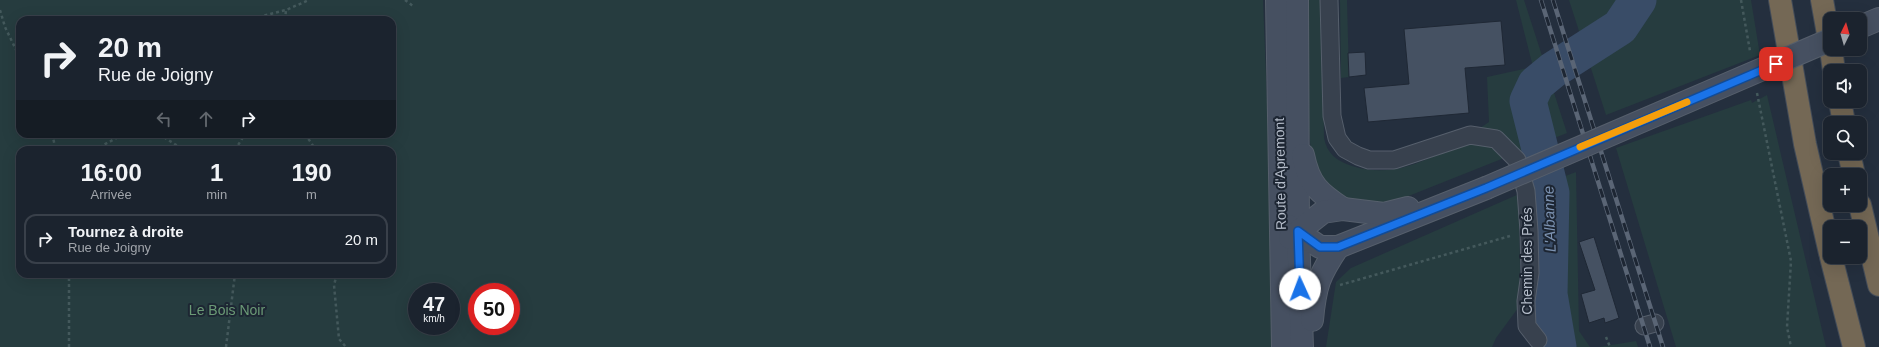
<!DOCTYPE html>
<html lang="fr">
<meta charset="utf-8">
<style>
body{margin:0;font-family:Arial,sans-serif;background:#242b36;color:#f1f3f6;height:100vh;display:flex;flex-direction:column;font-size:15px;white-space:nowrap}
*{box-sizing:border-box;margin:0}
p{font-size:13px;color:#a0a4aa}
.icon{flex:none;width:22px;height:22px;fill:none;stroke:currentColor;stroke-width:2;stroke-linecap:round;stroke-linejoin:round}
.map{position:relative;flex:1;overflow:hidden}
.drawer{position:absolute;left:16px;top:146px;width:380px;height:132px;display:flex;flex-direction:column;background:#1b232e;border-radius:12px;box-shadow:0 4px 16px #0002,0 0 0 1px #39404a}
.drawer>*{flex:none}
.banner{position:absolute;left:16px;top:16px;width:380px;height:122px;border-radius:12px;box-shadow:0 4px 16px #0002,0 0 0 1px #39404a;background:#1b232e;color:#f1f3f6;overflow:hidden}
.needle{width:26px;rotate:5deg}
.buttons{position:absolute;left:1823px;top:12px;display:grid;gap:8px}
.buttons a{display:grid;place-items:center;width:44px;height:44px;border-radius:8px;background:#1b232e;box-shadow:0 4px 16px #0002,0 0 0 1px #39404a;font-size:20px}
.speed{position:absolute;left:408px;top:283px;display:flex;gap:8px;font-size:20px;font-weight:700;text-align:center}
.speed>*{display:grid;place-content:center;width:52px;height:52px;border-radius:50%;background:#1b232e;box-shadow:0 4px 16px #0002,0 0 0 1px #39404a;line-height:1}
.speed small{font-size:10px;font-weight:400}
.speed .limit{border:6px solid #d22;background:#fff;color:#111}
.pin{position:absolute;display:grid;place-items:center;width:34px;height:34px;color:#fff;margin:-17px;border-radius:8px;box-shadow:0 2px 6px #0006}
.me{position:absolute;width:44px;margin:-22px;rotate:358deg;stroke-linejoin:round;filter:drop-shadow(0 0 3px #0008)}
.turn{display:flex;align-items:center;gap:14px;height:84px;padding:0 16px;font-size:18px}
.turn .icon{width:52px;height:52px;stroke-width:2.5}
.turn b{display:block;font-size:28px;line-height:34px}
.lanes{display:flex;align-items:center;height:38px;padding:0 16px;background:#0003;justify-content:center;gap:20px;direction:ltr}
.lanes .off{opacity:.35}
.eta{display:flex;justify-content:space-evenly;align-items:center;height:68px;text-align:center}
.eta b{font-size:24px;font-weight:600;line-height:28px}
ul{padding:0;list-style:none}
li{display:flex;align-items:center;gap:12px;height:50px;margin:0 8px 6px;padding:0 8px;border:2px solid #39404a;border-radius:12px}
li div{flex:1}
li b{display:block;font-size:15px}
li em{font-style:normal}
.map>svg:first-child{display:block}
.green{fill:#263c3f;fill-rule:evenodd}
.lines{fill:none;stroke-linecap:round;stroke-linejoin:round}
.river{stroke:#394c67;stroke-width:37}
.building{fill:#455162;stroke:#1f2835}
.minor-casing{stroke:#565f6c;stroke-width:19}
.secondary-casing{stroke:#565f6c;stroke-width:24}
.motorway-casing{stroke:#434c59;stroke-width:24}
.path{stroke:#44595c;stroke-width:2.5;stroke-dasharray:3 3;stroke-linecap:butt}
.minor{stroke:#38414e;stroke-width:17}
.secondary{stroke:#465061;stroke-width:22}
.motorway{stroke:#746855;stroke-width:22}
.rail-casing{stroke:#5a6575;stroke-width:4.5}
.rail{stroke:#1d2633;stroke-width:3;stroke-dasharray:9;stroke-linecap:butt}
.secondary-bridge-casing{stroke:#565f6c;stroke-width:24;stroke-linecap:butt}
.secondary-bridge{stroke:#465061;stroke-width:22}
.route-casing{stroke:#114b97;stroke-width:10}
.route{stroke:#1a73e8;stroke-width:7}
.slow{stroke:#f59e0b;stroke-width:7}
.labels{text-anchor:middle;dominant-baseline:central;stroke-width:4;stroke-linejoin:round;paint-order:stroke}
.street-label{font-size:14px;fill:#b4bcc9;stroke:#1d2633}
.park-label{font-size:14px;fill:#6b9a76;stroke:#1d2633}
.water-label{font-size:15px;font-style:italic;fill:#7c92b1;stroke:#1d2633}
</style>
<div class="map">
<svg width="1879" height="347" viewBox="0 0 1879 347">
<rect width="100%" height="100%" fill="#242f3e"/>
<g class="green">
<path d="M0,0H1263L1274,278V347H0ZM20,20H392V134H20ZM20,150H392V274H20ZM417,292H451V326H417ZM477,292H511V326H477Z"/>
<path d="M1308,0H1322L1324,138C1327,154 1337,161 1352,166C1404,182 1448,149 1489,122L1487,77L1533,67L1516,0H1524L1567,133L1386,205L1357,207L1324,185L1311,152L1309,131Z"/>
<path d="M1340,0H1347L1349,77L1341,78Z"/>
<path d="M1569,0H1751L1760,55L1606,115Z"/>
<path d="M1767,95L1826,347H1676L1616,148L1751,100L1752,103Z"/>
<path d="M1576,172L1579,331L1590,347H1541L1532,301L1531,189Z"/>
<path d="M1519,194L1520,270L1518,308L1496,338L1492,347H1326L1336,282L1351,268Z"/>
<path d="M1636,341L1638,347H1599Z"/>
</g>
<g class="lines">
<path class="river" d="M1558,347L1549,294L1551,193L1528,101L1536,84L1553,70L1620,27L1638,0"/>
</g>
<g class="building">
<path d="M1501,21L1505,65L1465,68L1469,113L1368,122L1364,88L1409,84L1404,29Z"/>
<path d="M1365,52L1366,75L1349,77L1348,53Z"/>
<path d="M1594,237L1619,318L1605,323L1604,318L1589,323L1581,294L1595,290L1579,242Z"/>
</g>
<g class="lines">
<g class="minor-casing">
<g id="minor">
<path d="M1329,0L1332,116L1337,138L1345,149L1358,156L1369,160H1394L1470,135L1496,139L1517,160L1526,191L1529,231L1530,273L1526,301L1527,326L1538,340"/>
<path d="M1644,326L1655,323"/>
</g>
</g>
<g class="secondary-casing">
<g id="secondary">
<path d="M1277,0L1283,347"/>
<path d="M1297,0L1298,231L1302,347"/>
<path d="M1860,27L1879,19"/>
<path d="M1303,155C1309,185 1319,193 1343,209"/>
<path d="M1289,226L1320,247H1338L1486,188"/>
<path d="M1290,238L1323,212L1343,209L1384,214L1408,208"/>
<path d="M1312,320C1315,286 1319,275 1338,247"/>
</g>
</g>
<g class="motorway-casing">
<g id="motorway">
<path d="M1780,0L1805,144L1830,253"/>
<path d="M1822,0L1830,45"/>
<path d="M1831,49L1834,71"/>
<path d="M1840,101L1844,123"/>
<path d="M1849,153L1854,175"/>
<path d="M1860,205L1879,285"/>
<path d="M1831,257L1854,347"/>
</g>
</g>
<g class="path">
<path d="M405,0L413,6"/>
<path d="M1741,0L1750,51"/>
<path d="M0,10L5,27L20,58"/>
<path d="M247,20L286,10L309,0"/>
<path d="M285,20L286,10"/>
<path d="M1757,93L1791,261L1787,327L1791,347"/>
<path d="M52,134L56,150"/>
<path d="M159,134L184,150"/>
<path d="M305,134L316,150"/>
<path d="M94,150L124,134"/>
<path d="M235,150L245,134"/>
<path d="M337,274L334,285L339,339L346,347"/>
<path d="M1340,285L1510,236"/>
<path d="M1606,337L1610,347"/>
<path d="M69,347V274"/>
<path d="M226,347L235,274"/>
</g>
<use href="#minor" class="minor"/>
<use href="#secondary" class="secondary"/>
<use href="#motorway" class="motorway"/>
<g class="rail-casing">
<g id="rail">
<path d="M1541,0L1650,347"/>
<path d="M1553,0L1663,347"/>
</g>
</g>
<use href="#rail" class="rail"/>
<g class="secondary-bridge-casing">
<path id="secondary-bridge" d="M1486,188L1830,40"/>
</g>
<use href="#secondary-bridge" class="secondary-bridge"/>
</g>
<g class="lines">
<g class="route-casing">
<path id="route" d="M1300,289L1298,231L1320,247H1338L1486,188L1776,64"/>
</g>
<use href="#route" class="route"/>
<path class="slow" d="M1580,147L1687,102"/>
</g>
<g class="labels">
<g class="street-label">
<text transform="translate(1280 174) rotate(-91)">Route d'Apremont</text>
<text transform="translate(1527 261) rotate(-90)">Chemin des Prés</text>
</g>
<g class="park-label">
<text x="227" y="310">Le Bois Noir</text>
</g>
<g class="water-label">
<text transform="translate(1549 219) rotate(-92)">L'Albanne</text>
</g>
</g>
</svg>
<div class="buttons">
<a><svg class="needle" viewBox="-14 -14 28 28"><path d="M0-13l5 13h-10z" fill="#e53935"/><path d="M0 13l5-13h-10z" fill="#a0a4aa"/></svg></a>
<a><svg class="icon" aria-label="sound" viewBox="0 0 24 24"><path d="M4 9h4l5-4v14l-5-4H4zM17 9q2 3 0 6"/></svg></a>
<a><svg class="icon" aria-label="search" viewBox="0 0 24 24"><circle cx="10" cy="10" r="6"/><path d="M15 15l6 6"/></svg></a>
<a>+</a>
<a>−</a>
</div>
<div class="speed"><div>47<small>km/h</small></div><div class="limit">50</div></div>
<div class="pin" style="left:1776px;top:64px;background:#d93025"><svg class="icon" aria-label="arrive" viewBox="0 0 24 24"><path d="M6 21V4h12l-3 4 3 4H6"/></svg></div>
<svg class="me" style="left:1300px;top:289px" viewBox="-20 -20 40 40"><circle r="19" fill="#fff"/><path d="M0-13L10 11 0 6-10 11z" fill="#1a73e8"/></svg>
<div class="banner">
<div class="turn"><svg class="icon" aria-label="right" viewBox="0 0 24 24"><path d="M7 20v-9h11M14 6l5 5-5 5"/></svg><div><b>20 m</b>Rue de Joigny</div></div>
<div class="lanes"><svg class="icon off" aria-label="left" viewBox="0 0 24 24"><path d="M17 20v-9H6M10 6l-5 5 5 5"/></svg><svg class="icon off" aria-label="ahead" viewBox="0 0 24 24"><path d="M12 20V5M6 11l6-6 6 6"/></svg><svg class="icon" aria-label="right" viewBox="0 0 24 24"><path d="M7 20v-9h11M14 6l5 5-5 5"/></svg></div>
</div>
<section class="drawer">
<div class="eta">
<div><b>16:00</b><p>Arrivée</p></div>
<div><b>1</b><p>min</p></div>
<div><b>190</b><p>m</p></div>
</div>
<ul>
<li><svg class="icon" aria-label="right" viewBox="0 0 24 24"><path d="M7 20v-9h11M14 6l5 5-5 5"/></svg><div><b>Tournez à droite</b><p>Rue de Joigny</p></div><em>20 m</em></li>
</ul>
</section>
</div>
